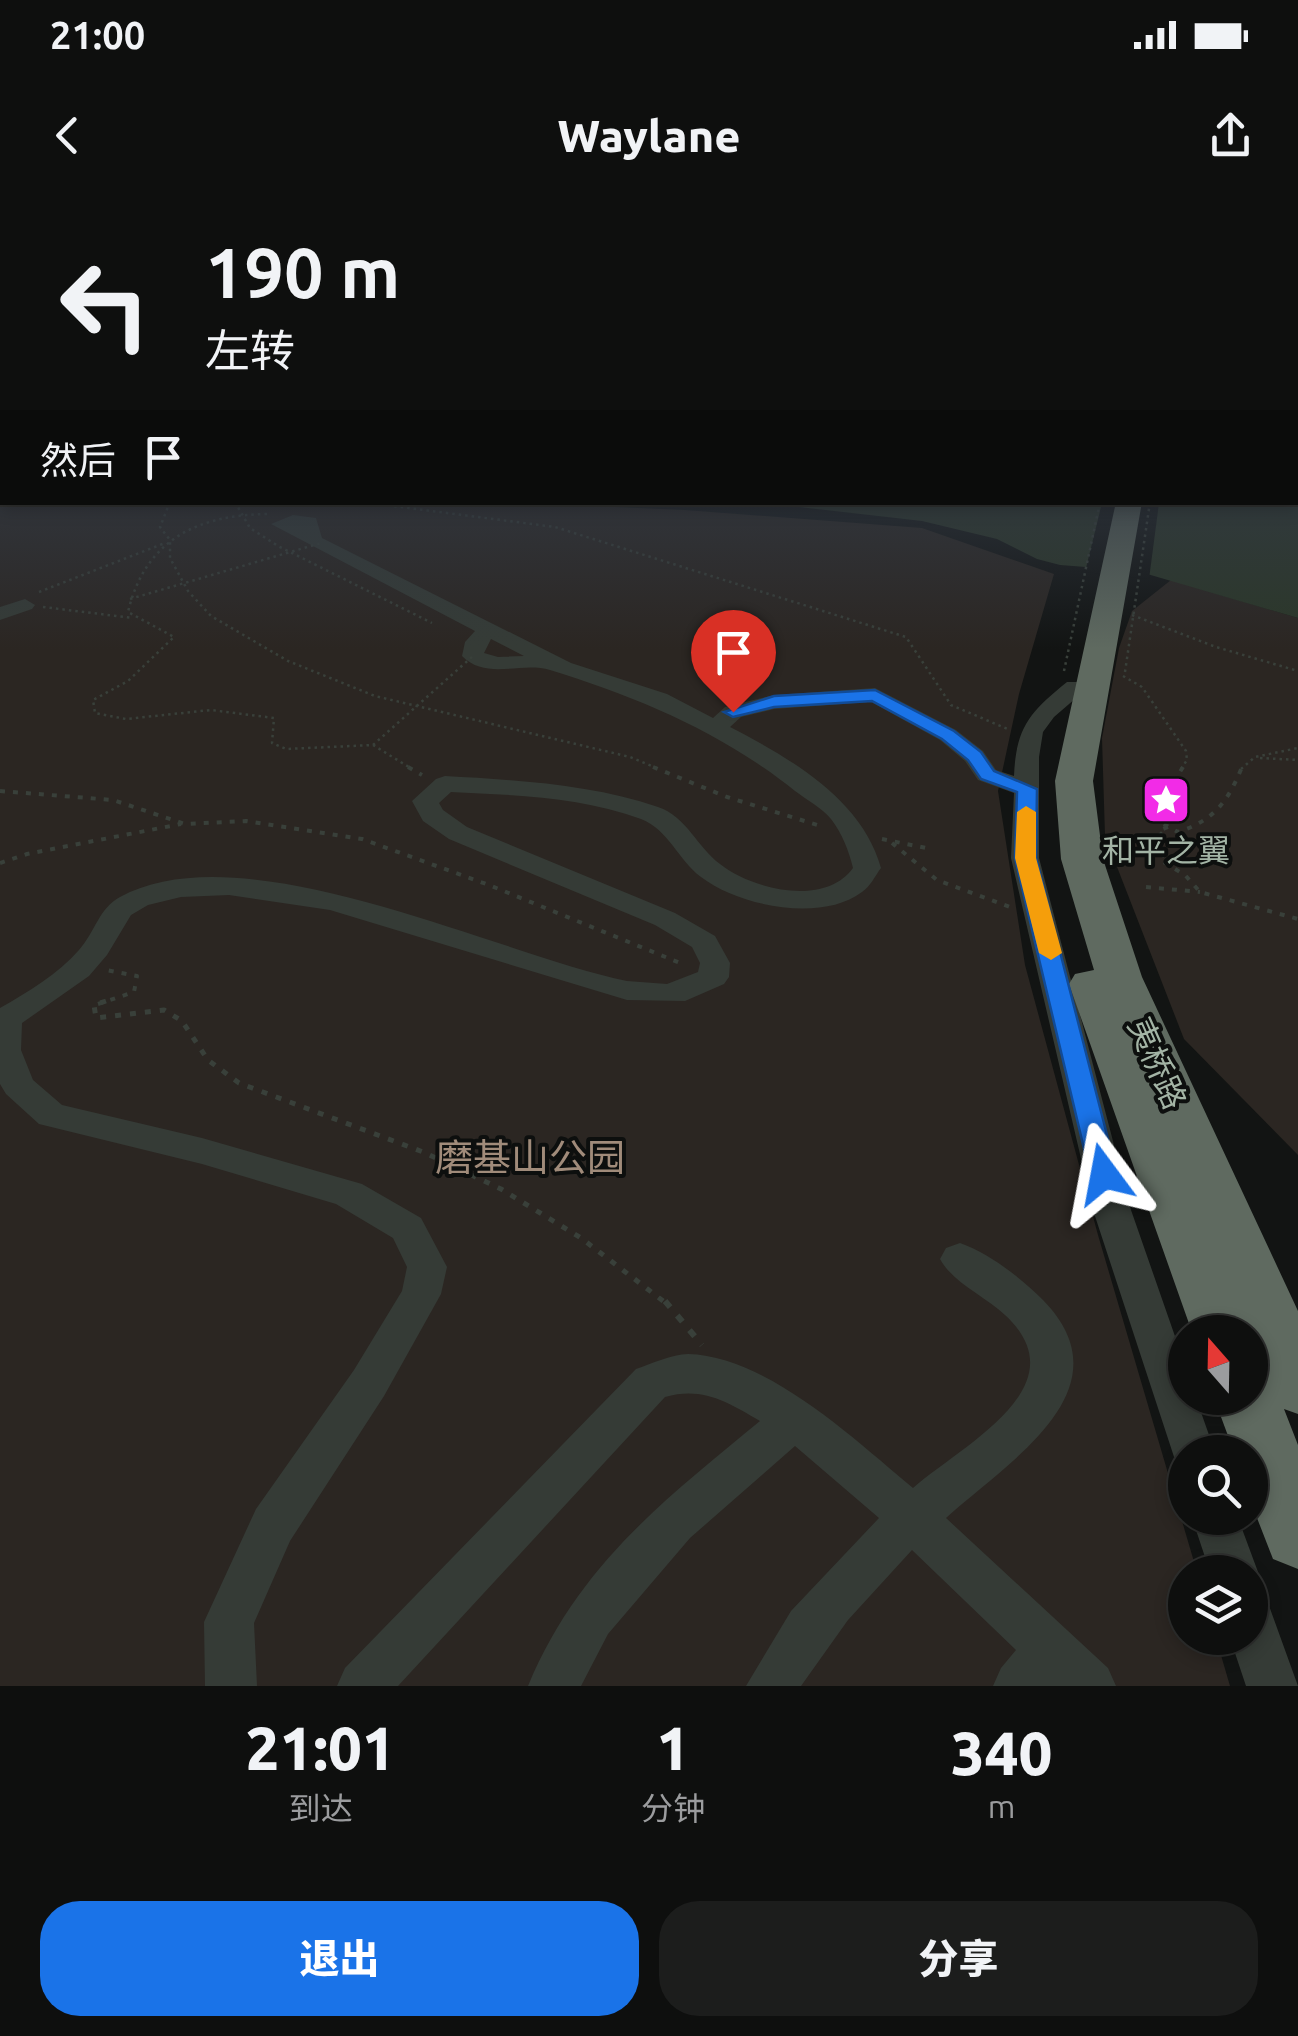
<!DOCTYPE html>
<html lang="zh">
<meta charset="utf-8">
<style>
body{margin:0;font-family:Ubuntu,"Noto Sans SC",sans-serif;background:#1c1d1c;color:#f1f3f6;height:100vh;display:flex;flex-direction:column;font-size:38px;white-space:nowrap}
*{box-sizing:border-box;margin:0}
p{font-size:32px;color:#9b9c9e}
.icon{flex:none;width:55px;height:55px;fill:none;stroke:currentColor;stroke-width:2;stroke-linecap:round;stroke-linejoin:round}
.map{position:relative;height:1486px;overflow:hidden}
.panel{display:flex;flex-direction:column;background:#0e0f0e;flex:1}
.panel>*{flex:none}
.hud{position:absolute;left:0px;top:0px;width:1300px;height:305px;box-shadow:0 5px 15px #0003,0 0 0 2px #2e2f2e;background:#0e0f0e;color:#f1f3f6;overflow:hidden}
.needle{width:65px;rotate:340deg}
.controls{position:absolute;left:1168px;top:1115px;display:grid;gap:20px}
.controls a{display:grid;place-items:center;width:100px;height:100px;border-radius:50%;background:#0e0f0e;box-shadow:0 5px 15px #0003,0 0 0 2px #2e2f2e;font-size:50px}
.pin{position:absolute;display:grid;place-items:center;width:85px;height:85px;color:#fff;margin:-102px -42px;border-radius:50% 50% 50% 0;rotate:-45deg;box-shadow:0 0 10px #0007}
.pin .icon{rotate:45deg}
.me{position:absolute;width:110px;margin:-55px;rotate:347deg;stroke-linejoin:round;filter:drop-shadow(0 0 8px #0008)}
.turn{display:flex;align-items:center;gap:35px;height:210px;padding:0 40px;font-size:45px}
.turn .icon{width:130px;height:130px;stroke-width:2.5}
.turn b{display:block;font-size:70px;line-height:85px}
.then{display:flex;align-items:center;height:95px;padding:0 40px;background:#0003;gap:20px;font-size:38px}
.eta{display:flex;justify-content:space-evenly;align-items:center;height:170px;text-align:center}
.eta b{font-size:60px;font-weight:800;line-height:70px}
.action{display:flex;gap:20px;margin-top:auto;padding:20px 40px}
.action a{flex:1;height:115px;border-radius:40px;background:#1a73e8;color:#fff;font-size:40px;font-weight:800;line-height:115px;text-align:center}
.action a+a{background:#1c1d1c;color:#f1f3f6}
.status{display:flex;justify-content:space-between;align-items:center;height:70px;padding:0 50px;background:#0e0f0e;direction:ltr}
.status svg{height:28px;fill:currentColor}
header{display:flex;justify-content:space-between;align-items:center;height:130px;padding:0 40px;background:#0e0f0e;font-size:45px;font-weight:800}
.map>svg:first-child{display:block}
.green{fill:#2b2622}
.water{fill:#2b3728}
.pier{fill:#121413}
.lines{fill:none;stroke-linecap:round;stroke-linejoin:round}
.path-far3{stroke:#39403a;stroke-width:2.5;stroke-dasharray:2.5 4;stroke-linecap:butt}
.path-far2{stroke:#39403a;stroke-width:4;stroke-dasharray:5 8;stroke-linecap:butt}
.path-far1{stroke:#39403a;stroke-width:5;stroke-dasharray:6 9;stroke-linecap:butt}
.path{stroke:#39403a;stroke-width:6;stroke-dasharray:8 11;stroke-linecap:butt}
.minor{fill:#353b36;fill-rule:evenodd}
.highway{fill:#5f6a60;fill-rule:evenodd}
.path-bridge{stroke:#39403a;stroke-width:2.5;stroke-dasharray:2.5 4;stroke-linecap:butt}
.route{fill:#1a73e8;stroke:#114b97;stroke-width:2.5}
.slow{fill:#f59e0b}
.labels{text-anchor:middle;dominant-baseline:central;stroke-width:8;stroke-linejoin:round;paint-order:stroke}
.poi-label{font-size:32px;fill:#a3b4a5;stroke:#0d0f0e}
.street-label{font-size:32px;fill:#a3b4a5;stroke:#0d0f0e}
.near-park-label{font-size:38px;fill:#a08b7a;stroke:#0d0f0e}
</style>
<div class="status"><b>21:00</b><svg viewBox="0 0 49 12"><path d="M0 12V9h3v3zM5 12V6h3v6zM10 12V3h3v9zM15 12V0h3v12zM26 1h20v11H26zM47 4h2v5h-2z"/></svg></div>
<header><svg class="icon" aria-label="back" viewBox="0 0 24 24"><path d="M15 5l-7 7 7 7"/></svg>Waylane<svg class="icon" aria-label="share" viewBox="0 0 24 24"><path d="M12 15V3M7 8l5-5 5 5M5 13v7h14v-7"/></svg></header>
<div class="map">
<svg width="1298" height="1486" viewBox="0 0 1298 1486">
<rect width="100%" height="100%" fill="#121413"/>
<g class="green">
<path d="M0,273L2,302L523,303L685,310L922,328L1054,374L1019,494L998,591L1025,765L1098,1035L1197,1372H1185V1438H1216L1230,1486H0Z"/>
<path d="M1171,380L1298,418V955L1184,839L1105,636L1102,538L1119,448L1132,411Z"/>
</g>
<path class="water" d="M1298,241V418L1137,371L1060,365L1037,359L997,339L922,321L799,307L686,303L1298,302Z"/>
<path class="pier" d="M1102,303H1159L1149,379L1085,372Z"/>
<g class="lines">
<g class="path-far3">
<path d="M170,302L160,327L170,340V358L188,391L211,416L288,461L375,496L630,557L659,569"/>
<path d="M235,302L250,328L278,346L432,423"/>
<path d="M362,302L555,327L906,437L951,505L1010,530"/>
<path d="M267,314C197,315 145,340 128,412L174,437L128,481L93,500L95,513L126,519L211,510L274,518L272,543L286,549L373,545L412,569"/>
<path d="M39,392L165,343"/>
<path d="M43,407L133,418"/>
<path d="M1132,415L1216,447L1298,471"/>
<path d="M1064,471L1100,302"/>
<path d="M1123,476L1142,487L1186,551L1187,560L1181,569"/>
<path d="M1260,558L1298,560"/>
<path d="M1241,569L1255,557L1298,548"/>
</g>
<g class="path-far2">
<path d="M408,567L422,575"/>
<path d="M653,567L727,597L824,627"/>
<path d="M1183,567L1176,578L1151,598L1149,609L1156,620L1178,632C1215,620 1228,601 1242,567"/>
<path d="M0,591L113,600L185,624L246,621L362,639L489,685L685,765"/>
<path d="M1168,627L1158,631L1170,643L1160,660L1185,675L1200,692L1298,719"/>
<path d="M882,639L926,648"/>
<path d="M892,643L937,680L1010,707"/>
<path d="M0,663L27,654L181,624"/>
<path d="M1146,687L1200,692"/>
<path d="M98,804L134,792L137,776L106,770"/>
</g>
<path class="path-far1" d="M106,801L94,805L96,818L164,810L182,821L208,860L239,883L423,952L501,989L581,1038L667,1104"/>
<path class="path" d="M665,1101L702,1145"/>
<g class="minor">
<path d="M293,315L316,318L322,338L571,463L667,494L713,518L725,507L774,495L875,488L956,530L983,551L996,570L1014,576C1016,527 1030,512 1067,482H1083L1086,487L1083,492L1054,517L1043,532L1039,557V658L1131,1010L1185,1165V1198H1196L1215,1252H1185V1269L1177,1266L1093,1010L1011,658L1014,593L978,580L965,561L940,540L871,502L774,509L741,517L730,527C790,558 862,599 881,668C875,676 870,687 862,692C821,723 739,706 701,677C678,660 669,630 641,619C582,597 513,595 451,592L439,603L443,610L467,627L675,713L715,736L730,763L729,777L724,784L685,801L627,800L330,710L229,695L181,697L148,705L131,715L107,755L89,776L22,823L21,850L33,880L62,905L202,938L362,984L421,1018L447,1067L441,1094L384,1196L290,1341L254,1423L257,1486H205L204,1422L256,1309L354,1170L402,1091L407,1067L393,1038L336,1004L202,964L39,924L6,894L0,884V808C28,792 58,774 79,750C95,732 99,708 120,697C244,629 497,754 627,781L667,784L698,772L700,763L692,747L655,725L449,639L423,621L412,601L436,579L445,576C516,580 591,584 658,607C687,617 697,647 720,664C753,690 825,707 853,668C849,651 842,633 831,619C822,608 807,600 795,591C723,533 638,497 550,470C521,461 487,481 462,456L465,442L475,431L271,324ZM491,439L524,456L498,457L484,453Z"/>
<path d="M25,399L35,405L32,409L0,420V407Z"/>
<path d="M960,1043C989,1053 1021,1078 1043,1100C1131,1190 1006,1263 946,1318L1108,1468L1116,1486H993L1001,1468L1016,1450L912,1350L848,1420L801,1486H746L791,1411L879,1318L795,1246L690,1338L608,1434L581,1486H528C578,1366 663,1301 760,1221C728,1202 702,1186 665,1197L398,1486H337L345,1468L636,1169C651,1164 672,1154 688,1154C767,1156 855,1240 913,1288C962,1245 1082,1186 1005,1115C985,1096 953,1083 940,1059L946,1048Z"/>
<path d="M1192,1318H1238L1258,1372L1251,1389L1250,1372H1210Z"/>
<path d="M1250,1396L1268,1403L1298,1486H1246L1230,1438H1250Z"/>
</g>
<path class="highway" d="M1116,302H1142L1093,581L1103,659L1142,777L1298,1111V1214L1284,1209L1298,1245V1369L1273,1359L1250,1300V1252H1234L1214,1198H1250V1171L1261,1175L1250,1145V1132H1192L1069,784L1075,774L1094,770L1061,659L1055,581Z"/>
<g class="path-bridge">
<path d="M130,399L321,343"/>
<path d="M1125,472L1150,302"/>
<path d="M373,545L473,456"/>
</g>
</g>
<linearGradient id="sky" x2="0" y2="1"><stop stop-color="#0a0b0a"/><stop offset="0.54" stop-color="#333a44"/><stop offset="1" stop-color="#333a44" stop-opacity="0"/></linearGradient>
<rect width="1298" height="449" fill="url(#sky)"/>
<path class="route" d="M875,490L954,531L981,552L994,571L1037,589L1036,658L1117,974L1113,981L1104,984L1094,981L1090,974L1015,658L1017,592L981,579L968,560L942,539L872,501L774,507L733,517L724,512L774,496Z"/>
<path class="slow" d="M1026,606L1036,612V658L1062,753L1051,760L1039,753L1015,658L1017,612Z"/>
<defs>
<g id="sight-square" transform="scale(2.5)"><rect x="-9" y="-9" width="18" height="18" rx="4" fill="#f22be7" stroke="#0d0f0e"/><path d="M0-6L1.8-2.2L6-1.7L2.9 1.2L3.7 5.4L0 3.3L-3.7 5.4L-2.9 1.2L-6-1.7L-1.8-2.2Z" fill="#fff"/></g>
</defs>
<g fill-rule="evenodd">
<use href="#sight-square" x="1166" y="600"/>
</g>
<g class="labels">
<g class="poi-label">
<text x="1166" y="650">和平之翼</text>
</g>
<g class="street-label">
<text transform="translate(1158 863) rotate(66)">夷桥路</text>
</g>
<g class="near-park-label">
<text x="530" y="957">磨基山公园</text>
</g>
</g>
</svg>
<div class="controls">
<a><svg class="needle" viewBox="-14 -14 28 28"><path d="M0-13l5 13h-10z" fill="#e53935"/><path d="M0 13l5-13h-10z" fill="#9b9c9e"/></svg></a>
<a><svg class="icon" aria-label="search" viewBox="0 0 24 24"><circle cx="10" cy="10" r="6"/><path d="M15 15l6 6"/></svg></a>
<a><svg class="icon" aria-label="layers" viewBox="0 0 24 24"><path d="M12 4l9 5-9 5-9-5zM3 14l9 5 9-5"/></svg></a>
</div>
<div class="pin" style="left:733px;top:512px;background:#d93025"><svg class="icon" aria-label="arrive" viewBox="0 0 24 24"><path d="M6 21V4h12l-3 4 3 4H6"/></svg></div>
<svg class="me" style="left:1104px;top:974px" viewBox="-20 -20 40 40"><path d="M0-17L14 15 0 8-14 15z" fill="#1a73e8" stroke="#fff" stroke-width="4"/></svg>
<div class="hud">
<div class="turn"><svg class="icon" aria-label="left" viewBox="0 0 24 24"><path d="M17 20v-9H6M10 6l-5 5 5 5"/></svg><div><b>190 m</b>左转</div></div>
<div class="then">然后<svg class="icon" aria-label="arrive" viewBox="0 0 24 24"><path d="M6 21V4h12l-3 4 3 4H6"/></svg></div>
</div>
</div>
<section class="panel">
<div class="eta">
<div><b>21:01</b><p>到达</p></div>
<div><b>1</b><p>分钟</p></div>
<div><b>340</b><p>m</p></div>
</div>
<div class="action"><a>退出</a><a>分享</a></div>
</section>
